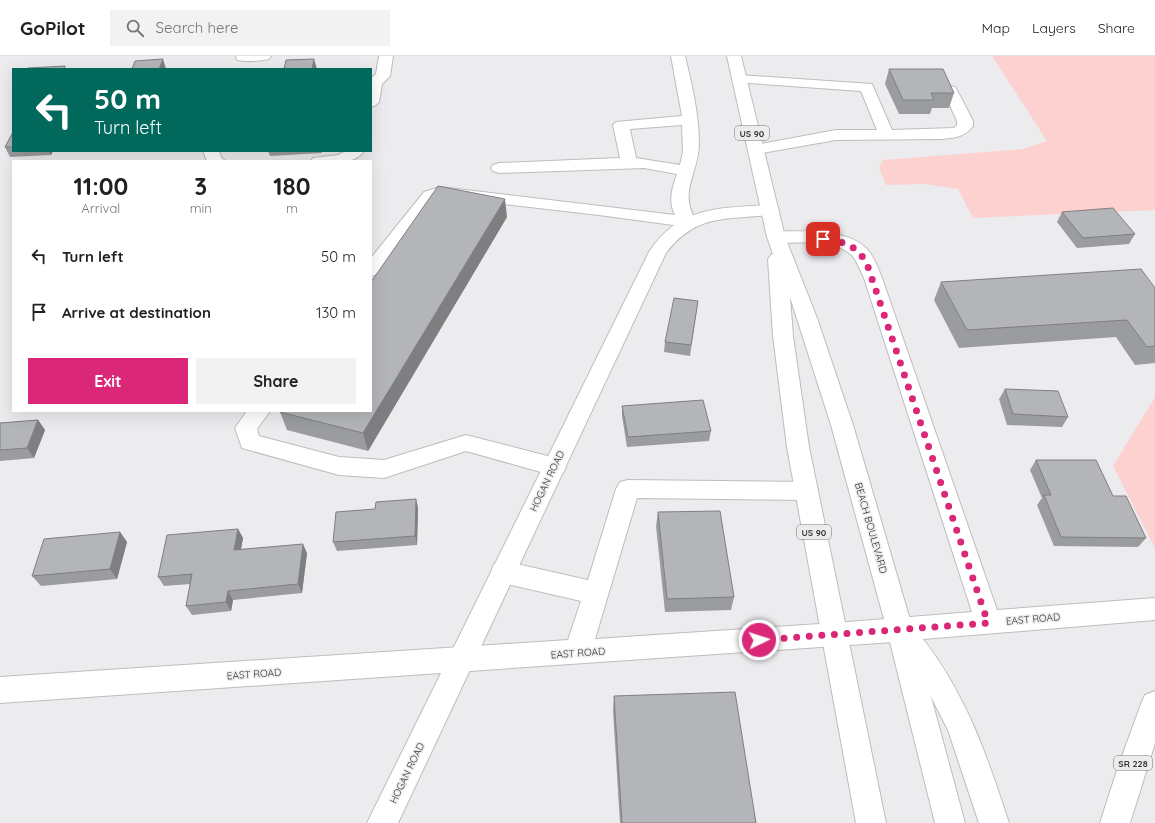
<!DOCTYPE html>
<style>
body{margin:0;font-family:Quicksand,sans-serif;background:#f2f2f2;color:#202124;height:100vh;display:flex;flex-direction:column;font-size:15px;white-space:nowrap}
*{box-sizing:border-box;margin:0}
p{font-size:13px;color:#757577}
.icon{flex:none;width:22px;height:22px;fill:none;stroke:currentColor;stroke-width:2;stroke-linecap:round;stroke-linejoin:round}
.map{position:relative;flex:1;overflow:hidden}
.details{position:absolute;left:12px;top:104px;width:360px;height:252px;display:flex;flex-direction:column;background:#fff;border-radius:0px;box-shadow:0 4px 16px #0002}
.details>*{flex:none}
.top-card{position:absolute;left:12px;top:12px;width:360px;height:84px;border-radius:0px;box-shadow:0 4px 16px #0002;background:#00695c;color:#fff;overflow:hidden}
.pin{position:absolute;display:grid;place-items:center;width:34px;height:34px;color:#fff;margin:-17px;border-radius:8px;box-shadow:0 2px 6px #0006}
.me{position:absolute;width:44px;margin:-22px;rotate:86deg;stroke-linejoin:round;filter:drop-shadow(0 0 3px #0008)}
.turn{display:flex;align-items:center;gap:14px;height:84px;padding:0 16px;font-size:18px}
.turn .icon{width:52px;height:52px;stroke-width:2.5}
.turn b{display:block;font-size:28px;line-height:34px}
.eta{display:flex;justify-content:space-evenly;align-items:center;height:68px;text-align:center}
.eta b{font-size:24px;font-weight:700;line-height:28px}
.button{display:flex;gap:8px;margin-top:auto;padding:8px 16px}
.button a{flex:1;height:46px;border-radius:0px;background:#db2777;color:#fff;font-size:16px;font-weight:700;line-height:46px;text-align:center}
.button a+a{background:#f2f2f2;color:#202124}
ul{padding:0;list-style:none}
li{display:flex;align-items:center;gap:12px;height:56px;padding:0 16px}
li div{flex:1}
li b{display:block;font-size:15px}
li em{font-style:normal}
header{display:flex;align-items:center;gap:24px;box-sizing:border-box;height:56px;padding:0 20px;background:#fff;border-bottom:1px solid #e0e0e0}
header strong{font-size:19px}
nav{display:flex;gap:22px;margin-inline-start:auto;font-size:14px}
.search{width:280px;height:36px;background:#f2f2f2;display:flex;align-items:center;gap:10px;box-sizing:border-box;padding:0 14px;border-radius:0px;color:#757577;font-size:15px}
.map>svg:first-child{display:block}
.green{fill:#fcd1d0}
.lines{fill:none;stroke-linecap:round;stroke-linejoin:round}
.minor-casing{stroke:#bdbcbf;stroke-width:2}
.major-casing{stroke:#bdbcbf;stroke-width:2}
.highway-casing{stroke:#bdbcbf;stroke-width:2}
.minor{fill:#fff;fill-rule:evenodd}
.major{fill:#fff;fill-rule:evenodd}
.highway{fill:#fff;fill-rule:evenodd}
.wall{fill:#9b9c9e}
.shaded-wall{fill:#7e7f81}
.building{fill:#b4b5b8;stroke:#7e7f81}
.route{stroke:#db2777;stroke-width:7;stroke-dasharray:0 12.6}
.labels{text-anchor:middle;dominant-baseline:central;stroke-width:3;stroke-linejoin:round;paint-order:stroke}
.shield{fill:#ecebee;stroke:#6f6e6f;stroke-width:1}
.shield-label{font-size:9px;font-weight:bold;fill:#393839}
.street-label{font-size:10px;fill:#393839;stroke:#ecebee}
</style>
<header>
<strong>GoPilot</strong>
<div class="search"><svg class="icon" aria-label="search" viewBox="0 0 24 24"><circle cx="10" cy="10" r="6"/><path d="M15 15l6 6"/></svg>Search here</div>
<nav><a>Map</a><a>Layers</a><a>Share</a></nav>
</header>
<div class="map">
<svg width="1155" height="767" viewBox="0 0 1155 767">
<rect width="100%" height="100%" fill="#ecebee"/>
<g class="green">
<path d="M992,0H1155V154L973,162L958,133L924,128L886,129L879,112L883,104L1023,93L1047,85Z"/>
<path d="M1155,341V492L1113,410Z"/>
</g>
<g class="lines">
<g class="minor-casing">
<g id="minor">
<path d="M236,0H271L269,3C259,5 247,6 237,4Z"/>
<path d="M379,0H393L390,20L382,28L379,46L376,49L371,51V22L376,18Z"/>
<path d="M671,0H685C692,29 699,58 699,87C699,118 677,136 697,166L694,170L688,171L599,159L442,141L436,144L378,218L371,220V202L424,136L440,131L675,159C668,145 672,132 677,118L644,112L499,117L493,115L491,112L493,109L499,107L620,102L613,69L616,66L682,60ZM682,69L683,96L680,109L636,102L630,73Z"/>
<path d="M740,19L872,28L892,74L954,72L957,69V65L943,34L945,31L950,30L955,31L957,34L973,65V70C965,81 956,81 943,83L836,84L756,98L750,96L748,93L750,90L836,74H877L861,35L735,26L733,23L735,20Z"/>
<path d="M203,95H219L221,101L225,105H207Z"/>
<path d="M346,95H364C353,111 328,105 311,105L313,102L338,99Z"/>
<path d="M776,175C803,176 845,172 866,192C874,200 878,212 882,222L997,554L1155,542V564L923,583C967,640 987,700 1009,767H979L948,674L926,631L894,586L0,647V621L568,584L581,545L503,527L494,524L491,516L494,508L503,505L588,524L616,433L620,426L628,424L806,426L814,428L818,435L814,442L806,444L637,442L595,583L835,567L972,556L864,222C861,216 858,208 854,202C839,182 798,187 776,187L770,185L767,181L770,177Z"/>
<path d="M247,355H270L257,373L259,380L339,401L384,404L466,379L555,402L563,405L566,411L563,417L555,420L466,395L384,422L339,419L242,392L235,372Z"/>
</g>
</g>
<g class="major-casing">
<path id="major" d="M770,149L776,150L779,154L776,158C766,160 755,160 745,161C710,163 688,168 666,197L398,767H367L649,196C679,150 721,152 770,149Z"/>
</g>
<g class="highway-casing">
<g id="highway">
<path d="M727,0H741L785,181L817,262L853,369L913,574L965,767H935L887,574L831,369L790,241L793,280L809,391L886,767H856L787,391L773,280L768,203L771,199L773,198L767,181Z"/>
<path d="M1155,635V687L1130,767H1100L1118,711L1141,648L1145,639Z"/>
</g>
</g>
<use href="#minor" class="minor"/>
<use href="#major" class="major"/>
<use href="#highway" class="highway"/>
</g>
<g class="wall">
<path d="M889,13L954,37L949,52H932L930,58H899L885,28Z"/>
<path d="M13,76V95H53L51,99L10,101L5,91Z"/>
<path d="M268,95H322V97L270,100Z"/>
<path d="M1062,156L1135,178L1129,188L1077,192L1057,166Z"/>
<path d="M507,161L368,395L287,374L280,356Z"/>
<path d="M941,226L1155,232V307L1135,309L1116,281L959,292L934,244Z"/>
<path d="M698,245L690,300L664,296L665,286Z"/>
<path d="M1005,333L1068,361L1062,371L1007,369L999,343Z"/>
<path d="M622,350L711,375L709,385L627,391L622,360Z"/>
<path d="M38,364L45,374L34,402L0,405V367Z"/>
<path d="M1036,404L1113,440L1146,482L1138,491L1054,490L1037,449L1042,442L1030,414Z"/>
<path d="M416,443L418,452L417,489L337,495L333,486Z"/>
<path d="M658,456L734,541L731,554L665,556L656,470Z"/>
<path d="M238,473L243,482L241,493L307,497L302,537L233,544L231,555L192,559L186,550L190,528L164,530L158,521Z"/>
<path d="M120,476L127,486L117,523L41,530L32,520Z"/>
<path d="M614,640L756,767H620L613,655Z"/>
</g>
<g class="shaded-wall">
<path d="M163,3L166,13H159Z"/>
<path d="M314,3L317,13H312Z"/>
<path d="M49,95H53L51,99Z"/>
<path d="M505,143L507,161L368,395L363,377Z"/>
<path d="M38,364L45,374L34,402L27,392Z"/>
<path d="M416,443L418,452L417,489L415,480Z"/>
<path d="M238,473L243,482L239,503L234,494Z"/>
<path d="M120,476L127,486L117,523L110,513Z"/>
<path d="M303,488L307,497L302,537L298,528Z"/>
<path d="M228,535L233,544L231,555L226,546Z"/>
</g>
<g class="building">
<path d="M163,3L159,13H132L135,5Z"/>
<path d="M314,3L312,13H284L286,4Z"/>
<path d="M65,10L64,13H27L28,12Z"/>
<path d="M889,13H943L954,37H931L934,44H903Z"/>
<path d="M13,76V91H5Z"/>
<path d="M438,130L505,143L363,377L280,356L281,355H371V226Z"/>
<path d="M1113,152L1135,178L1083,182L1062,156Z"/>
<path d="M1141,213L1155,232V290L1147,291L1127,264L967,274L941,226Z"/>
<path d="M674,242L698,245L691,289L665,286Z"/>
<path d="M1005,333L1058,335L1068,361L1013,358Z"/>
<path d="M703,344L711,375L628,381L622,350Z"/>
<path d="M38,364L27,392L0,394V367Z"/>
<path d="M1036,404H1096L1113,440H1126L1146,482L1061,481L1044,439H1051Z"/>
<path d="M416,443L415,480L333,486L336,456L375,453L376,446Z"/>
<path d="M720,455L734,541L667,543L658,456Z"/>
<path d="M238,473L234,494L303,488L298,528L228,535L226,546L186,550L192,518L158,521L167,479Z"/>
<path d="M120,476L110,513L32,520L44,483Z"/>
<path d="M735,636L756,767H622L614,640Z"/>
</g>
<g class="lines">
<path class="route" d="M759,584L988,567L867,208C857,189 843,185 823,183"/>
</g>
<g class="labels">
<g class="shield">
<rect x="735" y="70" width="34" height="14" rx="3"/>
<rect x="797" y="469" width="34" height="14" rx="3"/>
<rect x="1114" y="700" width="38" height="14" rx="3"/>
</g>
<g class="shield-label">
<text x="752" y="77">US 90</text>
<text x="814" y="476">US 90</text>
<text x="1133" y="707">SR 228</text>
</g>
<g class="street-label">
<text transform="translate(547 425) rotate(-64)">HOGAN ROAD</text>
<text transform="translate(871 472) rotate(74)">BEACH BOULEVARD</text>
<text transform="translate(1033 563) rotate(-5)">EAST ROAD</text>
<text transform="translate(578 597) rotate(-4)">EAST ROAD</text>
<text transform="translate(254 618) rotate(-4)">EAST ROAD</text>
<text transform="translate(407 717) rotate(-64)">HOGAN ROAD</text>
</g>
</g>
</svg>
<div class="pin" style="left:823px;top:183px;background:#d93025"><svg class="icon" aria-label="arrive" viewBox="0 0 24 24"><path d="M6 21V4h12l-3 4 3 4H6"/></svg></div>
<svg class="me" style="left:759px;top:584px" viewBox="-20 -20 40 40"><circle r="17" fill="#db2777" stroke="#fff" stroke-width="3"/><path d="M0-11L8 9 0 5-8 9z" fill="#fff"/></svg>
<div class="top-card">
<div class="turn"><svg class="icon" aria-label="left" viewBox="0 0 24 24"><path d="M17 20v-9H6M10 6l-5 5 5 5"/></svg><div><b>50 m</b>Turn left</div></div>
</div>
<section class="details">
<div class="eta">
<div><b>11:00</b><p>Arrival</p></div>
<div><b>3</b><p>min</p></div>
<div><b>180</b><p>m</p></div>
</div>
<ul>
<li><svg class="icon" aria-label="left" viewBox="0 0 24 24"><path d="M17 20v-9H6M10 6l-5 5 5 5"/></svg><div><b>Turn left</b></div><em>50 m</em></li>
<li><svg class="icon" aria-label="arrive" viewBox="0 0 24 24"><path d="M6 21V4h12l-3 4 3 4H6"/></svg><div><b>Arrive at destination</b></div><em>130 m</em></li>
</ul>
<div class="button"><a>Exit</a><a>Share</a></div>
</section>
</div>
